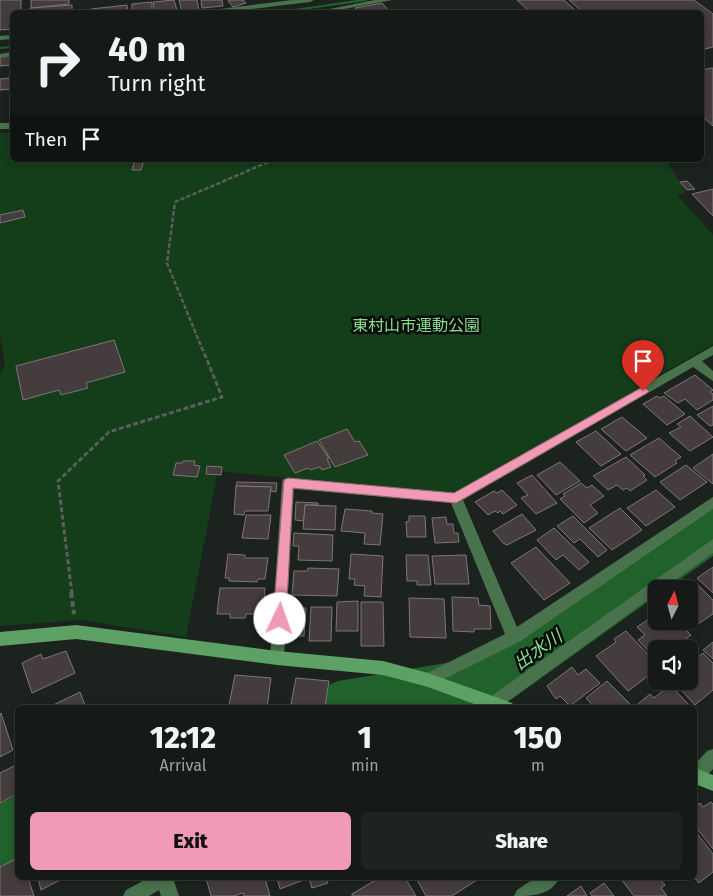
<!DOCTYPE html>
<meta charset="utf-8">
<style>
body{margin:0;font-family:"Fira Sans","Noto Sans JP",sans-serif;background:#1e231f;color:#f1f3f6;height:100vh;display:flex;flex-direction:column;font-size:19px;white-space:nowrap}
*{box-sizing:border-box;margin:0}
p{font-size:16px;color:#9da1a1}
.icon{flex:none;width:28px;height:28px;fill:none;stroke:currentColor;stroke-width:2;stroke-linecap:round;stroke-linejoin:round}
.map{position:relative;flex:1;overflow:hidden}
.side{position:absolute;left:15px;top:705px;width:682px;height:175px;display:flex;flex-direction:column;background:#151a16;border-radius:8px;box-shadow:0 2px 8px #0003,0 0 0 1px #343835}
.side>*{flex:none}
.top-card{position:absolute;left:10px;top:10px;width:694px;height:152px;border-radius:8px;box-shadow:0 2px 8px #0003,0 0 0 1px #343835;background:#151a16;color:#f1f3f6;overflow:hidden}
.needle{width:32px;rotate:6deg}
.tools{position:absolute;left:648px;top:580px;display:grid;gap:10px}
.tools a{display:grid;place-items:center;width:50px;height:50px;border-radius:8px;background:#151a16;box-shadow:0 2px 8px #0003,0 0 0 1px #343835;font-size:25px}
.pin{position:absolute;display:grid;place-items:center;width:42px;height:42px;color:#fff;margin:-51px -21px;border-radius:50% 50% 50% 0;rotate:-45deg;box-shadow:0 0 5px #0007}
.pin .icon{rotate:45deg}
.me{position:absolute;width:55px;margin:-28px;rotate:3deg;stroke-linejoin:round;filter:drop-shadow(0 0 4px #0008)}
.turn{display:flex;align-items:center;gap:18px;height:105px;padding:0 15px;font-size:22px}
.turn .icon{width:65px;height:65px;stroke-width:2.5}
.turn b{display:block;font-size:35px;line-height:42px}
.then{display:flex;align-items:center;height:48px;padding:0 15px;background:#0003;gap:10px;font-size:19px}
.eta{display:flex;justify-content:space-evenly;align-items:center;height:85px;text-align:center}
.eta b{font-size:30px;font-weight:800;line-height:35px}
.button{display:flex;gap:10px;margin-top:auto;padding:10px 15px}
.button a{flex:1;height:58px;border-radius:8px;background:#f09ab6;color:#111;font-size:20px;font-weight:800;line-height:58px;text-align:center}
.button a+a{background:#1e231f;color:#f1f3f6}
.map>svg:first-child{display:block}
.green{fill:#143d1a}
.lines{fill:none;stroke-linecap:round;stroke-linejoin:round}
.stream{fill:#21612b;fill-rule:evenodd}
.river{fill:#21612b;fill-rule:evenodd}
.building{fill:#453c3e;stroke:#7f7578}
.path-far2{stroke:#595f5a;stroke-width:2.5;stroke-dasharray:4.5 2;stroke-linecap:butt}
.path-far1{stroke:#595f5a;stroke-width:3;stroke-dasharray:5 2.5;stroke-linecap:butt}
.path{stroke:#595f5a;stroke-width:4;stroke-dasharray:6 3;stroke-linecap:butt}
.street{fill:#49734d;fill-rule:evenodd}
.secondary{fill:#5da264;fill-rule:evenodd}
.route{fill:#f09ab6;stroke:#9c6476}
.labels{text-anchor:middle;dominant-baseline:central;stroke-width:5;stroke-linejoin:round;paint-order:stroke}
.park-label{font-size:16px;fill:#87de8f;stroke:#080b08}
.water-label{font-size:18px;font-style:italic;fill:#88df90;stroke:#080b08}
</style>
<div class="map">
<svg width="713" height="896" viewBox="0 0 713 896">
<rect width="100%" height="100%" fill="#1c221d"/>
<path class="green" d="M0,133H12V160L666,161L686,192L678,196L713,235V344L454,494L218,471L186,637L81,620L0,626V375L5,364L0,337Z"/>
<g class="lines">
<g class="stream">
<path d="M357,0H368L366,1L287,12H279L281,11Z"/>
<path d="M12,46V48L0,49V47Z"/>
</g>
<g class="river">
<path d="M713,509V556L667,589H656V596L512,699L490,708H310L318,689L338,681L482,657L696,515Z"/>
<path d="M18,796V859L0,867V803Z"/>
</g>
</g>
<g class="building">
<path d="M0,0H21V12H12V29L0,30Z"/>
<path d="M31,0H69V4L31,8Z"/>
<path d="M174,0L177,10H179L180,12H155L153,2Z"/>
<path d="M179,0H197L199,11L182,12Z"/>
<path d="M201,0H222L223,6L202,8Z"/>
<path d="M230,0H243L246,3L233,7L228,1Z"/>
<path d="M517,0H564L577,12H530Z"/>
<path d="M569,0H694L713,14V47L701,50V12H583Z"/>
<path d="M152,2V12H132V4Z"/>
<path d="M382,3L389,11L359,12L355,8Z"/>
<path d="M72,5V12H30V8Z"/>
<path d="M127,5L128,12H92L91,9Z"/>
<path d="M10,56L12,57V65L0,66V57Z"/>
<path d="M713,68V126L701,115V70Z"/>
<path d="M11,78L10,89L0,90V79Z"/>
<path d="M135,160H144L141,170H132Z"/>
<path d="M687,181L695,189L687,190L680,182Z"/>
<path d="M713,189V216L692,194Z"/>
<path d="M23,210L25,217L0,223V215Z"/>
<path d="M114,340L125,372L86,383L88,388L61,395L59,390L23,400L16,366Z"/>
<path d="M695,375L713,390L710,392L713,394V400L697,410L685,399L678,403L664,393Z"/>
<path d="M657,396L659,398L664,396L685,414L667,425L643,404Z"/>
<path d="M713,406V425L710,426L697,415Z"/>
<path d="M690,416L713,437L690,451L669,433L681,427L677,424Z"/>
<path d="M622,417L647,438L626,451L601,429Z"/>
<path d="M347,429L355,442L359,441L368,455L335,467L319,440Z"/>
<path d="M596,431L621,454L601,466L576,442Z"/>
<path d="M659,438L681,457L675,461L677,463L655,477L630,455Z"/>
<path d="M317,441L329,458L327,459L331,467L322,470L320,467L310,470L308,468L295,473L284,455Z"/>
<path d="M713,454V484L693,468Z"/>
<path d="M626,457L645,475L643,476L647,480L630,491L627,488L623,490L617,485L608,490L593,476Z"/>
<path d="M183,461H195L194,465L200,466L197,477L173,475L176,463H182Z"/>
<path d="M560,462L580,481L556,495L537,475Z"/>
<path d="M686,465L707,482L680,500L660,482Z"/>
<path d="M207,466L222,467L221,475L206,474Z"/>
<path d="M532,475L557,503L536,514L521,498L528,495L517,483Z"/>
<path d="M237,482L277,483L276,492L270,491L271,487L236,486Z"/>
<path d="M581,483L587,488L592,485L604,496L590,505L598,513L584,523L560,499L565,496L563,494Z"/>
<path d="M236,486L271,487L268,511H245L244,515L234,514Z"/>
<path d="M502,490L517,505L503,514L500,511L498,513L495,511L488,515L475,502L494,491L497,493Z"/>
<path d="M656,490L675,507L646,526L627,508Z"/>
<path d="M296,502L318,503V505H305L304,521L295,520Z"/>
<path d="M305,505L336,506L335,530L303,529Z"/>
<path d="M620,508L642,530L612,550L589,528Z"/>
<path d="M345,509L372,511V513L383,514L380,545L364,544L365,533L341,531Z"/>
<path d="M522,514L536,530L507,545L503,543L493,531Z"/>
<path d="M246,515H271L268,539L242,538Z"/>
<path d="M409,516H425L426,537H407L406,522L409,521Z"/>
<path d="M573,516L607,550L598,557L580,539L574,543L557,526Z"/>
<path d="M446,517L447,524H453L454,533H458L459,542L435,543L432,518Z"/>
<path d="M554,528L589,562L579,570L563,555L556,560L537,540Z"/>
<path d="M294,533L333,535L332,561L298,560L299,546H293Z"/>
<path d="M536,547L570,583L544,600L511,563Z"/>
<path d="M228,554L245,555V558H268L265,579H258L257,582L229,581V578H225Z"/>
<path d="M351,554L383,556L381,597L364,596L365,586L354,585L355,579H349Z"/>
<path d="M406,555H428L431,585H417V581H407Z"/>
<path d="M466,555L469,584H435L432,556Z"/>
<path d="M713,567V593L697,578Z"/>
<path d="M308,568L339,569L337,596L292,595L294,571H307Z"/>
<path d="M696,583L713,600V614L692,628L685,621H689L687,589Z"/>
<path d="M220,588H265L263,614H246L245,618H230V614H217Z"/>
<path d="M452,597L478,598L479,605L490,606L491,629H474V632L453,631Z"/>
<path d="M409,598L444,599L446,638L410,637Z"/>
<path d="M358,601V631H336L337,602Z"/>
<path d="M361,602H383L384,646H361Z"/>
<path d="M288,607L306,608L304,636H285Z"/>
<path d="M311,607H332L331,641H309Z"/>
<path d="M656,614V621H677L691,635L672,649H656V659L638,640L645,635L637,627Z"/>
<path d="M626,631L656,663V670L628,691L596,656L616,642L614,639Z"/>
<path d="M713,642V659L703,650Z"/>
<path d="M66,651L75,673L32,693L22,663L41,654L43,659Z"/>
<path d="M703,653L713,663V690L695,705L673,681H689V665Z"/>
<path d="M572,667L578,675L586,669L600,683L570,706L560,696L556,699L547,686Z"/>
<path d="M235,675L271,678L267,708L229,705Z"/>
<path d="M296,678L329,681L325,707L291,704Z"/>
<path d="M607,681L630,704L626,708H595L586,698Z"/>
<path d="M670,685L692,708H641L638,704L650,694L654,698Z"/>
<path d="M80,692L86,708H47Z"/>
<path d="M1,713L13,750L0,757V714Z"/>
<path d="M18,764V794L0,803V773Z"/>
<path d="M711,802L713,804V849L695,826V807L700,803L703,807Z"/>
<path d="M695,831L713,854V872L699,883L695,878Z"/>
<path d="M18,858V878H28L34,896H0V867Z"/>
<path d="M38,878H64L41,890Z"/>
<path d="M206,878H265L270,896H244L243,893L234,896H211Z"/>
<path d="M277,878H326L328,883L312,888L309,878L280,889Z"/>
<path d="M379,878H405L416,896H352V894Z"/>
<path d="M416,878H476L477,880L452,896H426Z"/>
<path d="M623,878H659L665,885L661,888L667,896H634L621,879Z"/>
<path d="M604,883L614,896H592L590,893Z"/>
<path d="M581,886L587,896H567Z"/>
</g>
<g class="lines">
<path class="path-far2" d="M203,351L167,263L175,202L273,160"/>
<path class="path-far1" d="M72,594L58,481L109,432L222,397L203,350"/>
<path class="path" d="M71,592L74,614"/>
<g class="street">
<path d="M292,0H314L310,2L226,12H208L212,10Z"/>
<path d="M375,0H392L328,12H314Z"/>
<path d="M12,35V39L0,40V36Z"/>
<path d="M12,52V56L0,58V54Z"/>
<rect x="0" y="123" width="12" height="6"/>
<path d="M713,346V355L702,361L713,371V381L693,367L463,500L517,627L713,497V509L519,642L428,687L423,685L420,680L423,675L505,634L451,503L294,489L284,658L282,663L277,665L272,663L270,658L282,483L283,479L288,478L454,493Z"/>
<path d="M713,539V553L663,589H656V594L500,707H490L487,702L490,697Z"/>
<path d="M713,749V769L701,782L695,784V764L707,751Z"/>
<path d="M148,878H173L179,896H161L159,890L149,896H123L126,890Z"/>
<path d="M535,878H559C551,896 531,896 514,896L517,890Z"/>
</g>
<g class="secondary">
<path d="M76,625L277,651L383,661L428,673L507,701L512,703L515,708H485L428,687L383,675L277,665L76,639L0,646V632Z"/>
<path d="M695,768L713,775V791L695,784Z"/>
</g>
</g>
<path class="route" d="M643,387L649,391L647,393L456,503L293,488L286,619L284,623L280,625L275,623L273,619L284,480L288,478L454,493Z"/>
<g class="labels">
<g class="park-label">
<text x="416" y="325">東村山市運動公園</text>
</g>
<g class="water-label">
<text transform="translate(538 650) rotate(-35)">出水川</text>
</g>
</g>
</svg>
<div class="tools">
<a><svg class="needle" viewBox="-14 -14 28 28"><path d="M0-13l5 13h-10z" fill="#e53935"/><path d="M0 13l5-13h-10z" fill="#9da1a1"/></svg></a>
<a><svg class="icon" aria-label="sound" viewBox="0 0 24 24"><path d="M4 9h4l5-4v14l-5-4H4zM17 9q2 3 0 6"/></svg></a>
</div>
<div class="pin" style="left:643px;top:391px;background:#d93025"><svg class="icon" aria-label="arrive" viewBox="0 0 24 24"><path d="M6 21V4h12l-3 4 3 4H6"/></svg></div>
<svg class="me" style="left:280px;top:619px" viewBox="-20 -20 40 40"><circle r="19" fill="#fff"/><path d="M0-13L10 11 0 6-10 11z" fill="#f09ab6"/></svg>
<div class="top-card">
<div class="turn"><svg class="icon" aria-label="right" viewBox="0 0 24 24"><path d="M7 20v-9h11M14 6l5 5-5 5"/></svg><div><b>40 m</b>Turn right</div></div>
<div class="then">Then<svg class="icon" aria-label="arrive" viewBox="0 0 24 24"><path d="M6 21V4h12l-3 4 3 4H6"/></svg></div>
</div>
<section class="side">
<div class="eta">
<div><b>12:12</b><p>Arrival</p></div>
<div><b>1</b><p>min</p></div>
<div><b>150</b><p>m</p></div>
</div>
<div class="button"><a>Exit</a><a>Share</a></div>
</section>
</div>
